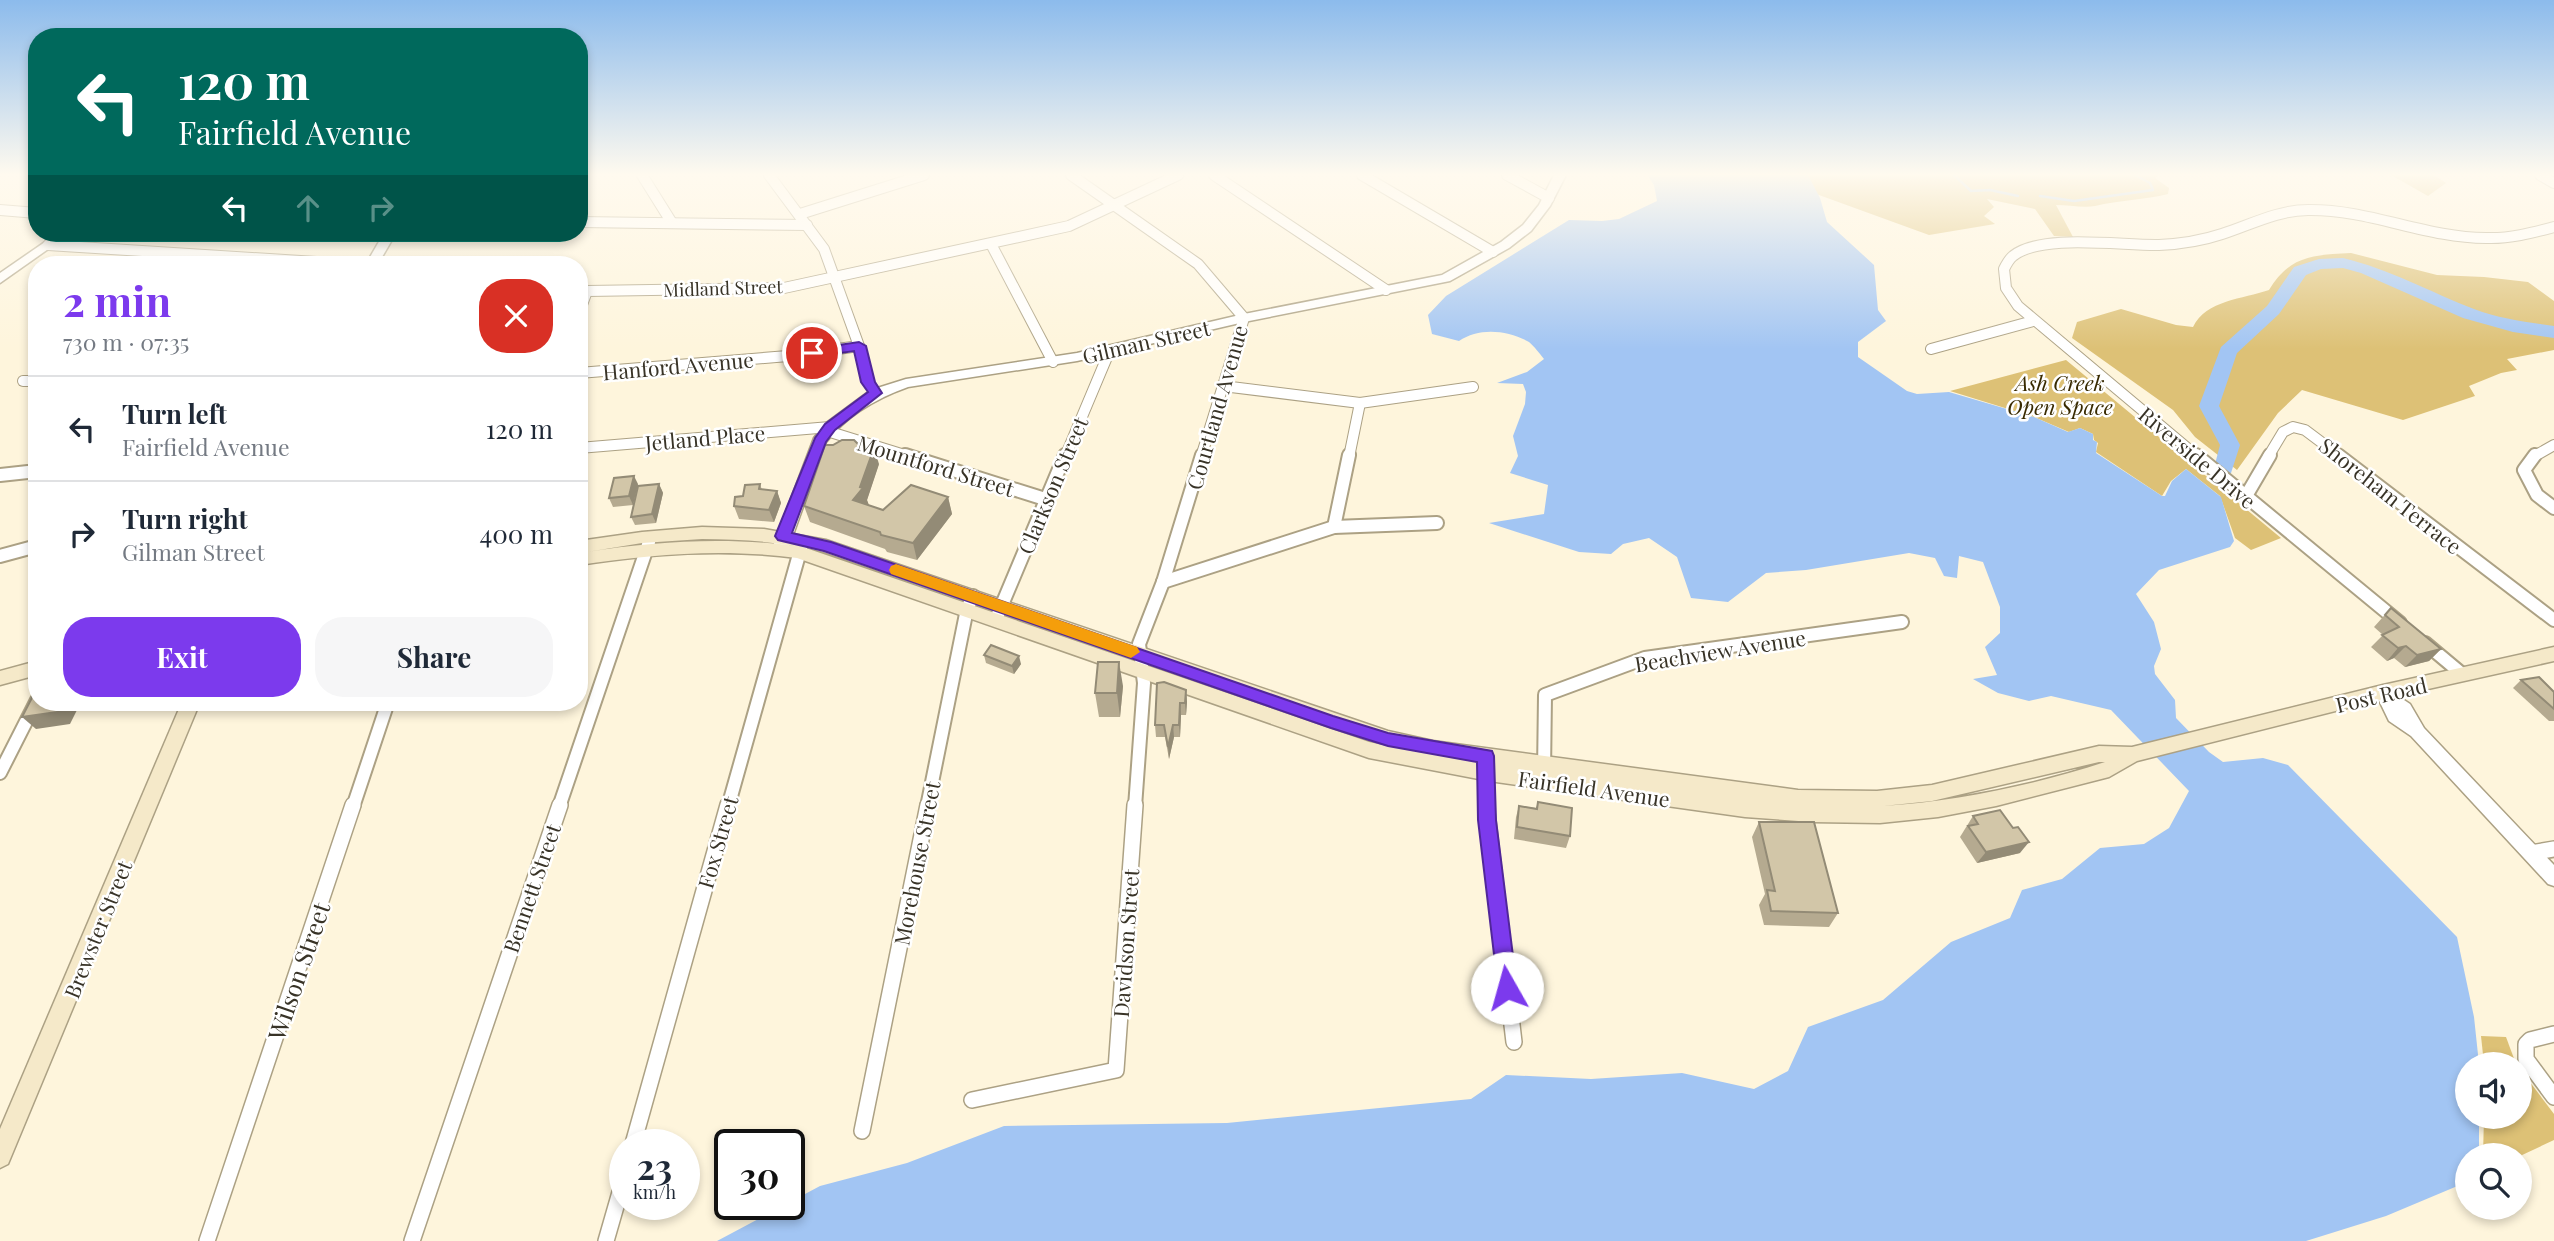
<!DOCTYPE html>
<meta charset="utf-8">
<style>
body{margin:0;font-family:"Playfair Display",serif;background:#f6f6f7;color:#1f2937;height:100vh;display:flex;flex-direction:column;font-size:26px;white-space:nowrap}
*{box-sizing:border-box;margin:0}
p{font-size:23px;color:#747a83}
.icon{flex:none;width:38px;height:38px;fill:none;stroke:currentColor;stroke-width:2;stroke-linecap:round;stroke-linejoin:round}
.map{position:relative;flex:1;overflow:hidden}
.details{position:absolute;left:28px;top:256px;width:560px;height:455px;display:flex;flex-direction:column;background:#fff;border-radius:28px;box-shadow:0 4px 10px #0003}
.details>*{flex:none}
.top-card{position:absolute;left:28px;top:28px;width:560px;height:214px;border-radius:28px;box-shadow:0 4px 10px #0003;background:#00695c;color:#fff;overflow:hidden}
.tools{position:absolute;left:2455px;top:1052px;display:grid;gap:14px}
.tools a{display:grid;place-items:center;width:77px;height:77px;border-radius:50%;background:#fff;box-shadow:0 4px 10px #0003;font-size:35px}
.speed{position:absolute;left:609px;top:1129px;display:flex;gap:14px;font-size:35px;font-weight:700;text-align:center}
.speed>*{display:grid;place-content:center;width:91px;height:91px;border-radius:50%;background:#fff;box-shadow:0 4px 10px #0003;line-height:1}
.speed small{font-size:18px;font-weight:400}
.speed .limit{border:4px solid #111;border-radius:10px;background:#fff;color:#111}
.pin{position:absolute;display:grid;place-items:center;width:60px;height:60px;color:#fff;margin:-30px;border:4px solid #fff;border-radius:50%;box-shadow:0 2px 7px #0007}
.me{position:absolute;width:77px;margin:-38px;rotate:353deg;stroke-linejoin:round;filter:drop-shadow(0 0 5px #0008)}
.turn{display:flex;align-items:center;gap:24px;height:147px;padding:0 35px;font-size:32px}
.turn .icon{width:91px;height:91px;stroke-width:2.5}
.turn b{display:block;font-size:49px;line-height:60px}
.lanes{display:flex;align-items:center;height:66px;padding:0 35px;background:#0003;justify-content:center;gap:35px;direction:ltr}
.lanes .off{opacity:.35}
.round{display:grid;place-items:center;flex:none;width:74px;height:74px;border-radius:28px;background:#f6f6f7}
.summary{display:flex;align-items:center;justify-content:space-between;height:119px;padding:0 35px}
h1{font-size:42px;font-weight:700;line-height:52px;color:#7c3aed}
.action{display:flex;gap:14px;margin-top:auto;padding:14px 35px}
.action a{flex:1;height:80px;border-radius:28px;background:#7c3aed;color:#fff;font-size:28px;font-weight:700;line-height:80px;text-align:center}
.action a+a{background:#f6f6f7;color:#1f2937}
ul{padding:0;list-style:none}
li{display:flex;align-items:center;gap:21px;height:105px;padding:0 35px;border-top:2px solid #e0e1e3}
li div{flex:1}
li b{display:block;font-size:26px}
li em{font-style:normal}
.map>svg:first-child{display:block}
.green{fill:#ddc176}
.water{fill:#a2c5f3}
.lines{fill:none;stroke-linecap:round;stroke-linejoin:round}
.stream{stroke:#a2c5f3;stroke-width:2.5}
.river{fill:#a2c5f3;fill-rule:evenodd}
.minor-far2-casing{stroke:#aca184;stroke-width:12}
.minor-far1-casing{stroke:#aca184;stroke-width:16}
.minor-casing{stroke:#aca184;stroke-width:18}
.tertiary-casing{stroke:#aca184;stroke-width:3}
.secondary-casing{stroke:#aca184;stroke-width:3}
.minor-far2{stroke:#fff;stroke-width:10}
.minor-far1{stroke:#fff;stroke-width:12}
.minor{stroke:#fff;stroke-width:15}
.tertiary{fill:#fff;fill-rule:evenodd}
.secondary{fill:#f5e9c9;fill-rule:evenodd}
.wall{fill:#b5aa90}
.shaded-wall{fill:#938b76}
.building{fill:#d2c6a8;stroke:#938b76;stroke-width:2}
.route{fill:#7c3aed;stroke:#51269a;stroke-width:2}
.slow{fill:#f59e0b}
.labels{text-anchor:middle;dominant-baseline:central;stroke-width:5;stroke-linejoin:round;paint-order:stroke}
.far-street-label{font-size:18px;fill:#383327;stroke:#fff}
.street-label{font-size:21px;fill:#383327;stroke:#fff}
.park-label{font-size:21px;font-style:italic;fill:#382a00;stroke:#fff}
.near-street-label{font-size:24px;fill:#383327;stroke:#fff}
</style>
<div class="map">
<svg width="2554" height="1241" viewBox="0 0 2554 1241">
<rect width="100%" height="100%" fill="#fef5dc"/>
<g class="green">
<path d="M1798,175H2159L2155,178L2169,188L2168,194C2145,200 2119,200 2095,206C2084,208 2068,205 2056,205L2073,237L2054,236L2035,209L1987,199L1994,207L1984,216L1995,224L1929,235L1808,191Z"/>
<path d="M2391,175H2434L2446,183L2428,196Z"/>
<path d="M2351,253L2437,275L2484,277L2528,282L2554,301V350L2507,359L2517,370L2501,373L2469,386L2475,396L2403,420L2302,390L2278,413L2237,470L2195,437L2173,410L2072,338L2077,322L2121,309L2176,325L2193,327C2206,300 2243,299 2269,290C2290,255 2314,255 2351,253Z"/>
<path d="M2066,360L2281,538L2251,550L2235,538L2220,496L2186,469L2171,481L2162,496L2096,452L2098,443L2094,440L2093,434L2080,428L2069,432L2034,417L1950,391Z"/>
<path d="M2481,1036L2506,1037L2516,1064H2484Z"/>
<path d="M2520,1069L2554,1114V1140L2520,1156L2483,1155L2484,1117L2520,1116Z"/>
</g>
<path class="water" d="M1647,175H1808L1820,198L1827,222L1874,265L1878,310L1886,321L1858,342V357L1907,391L1917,394L1949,392L2034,417L2068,432L2080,428L2093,434V440L2097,442L2096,453L2162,496H2165L2172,481L2186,469L2221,497L2234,541L2230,547L2159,570L2136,594L2154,622L2161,649L2154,666L2155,674L2175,700L2176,718L2209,752L2223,762L2263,758L2288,765L2457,937L2474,1017L2479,1064H2468V1116L2479,1117V1155H2468L2467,1182L2386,1216L2306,1241H717L820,1186L907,1163L1004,1126L1227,1123L1471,1099L1506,1075L1591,1079L1682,1073L1754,1089L1788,1071L1808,1027L1883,1000L1951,942L2010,918L2022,890L2062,879L2100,848L2144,844L2169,828L2189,791L2111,710L2051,696L2029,701L1998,693L1973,679L1997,675L1985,647L2000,633V607L1983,562L1959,556L1957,578L1944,576L1935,558L1909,553L1806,570L1766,573L1728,602L1691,598L1677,557L1649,538L1623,544L1611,554L1579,552L1489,523L1544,514L1548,485L1510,473L1518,456L1513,436L1525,404L1526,392L1523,384L1497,383L1527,372L1544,359C1540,354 1534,346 1529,342C1508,330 1479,327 1459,341L1432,334L1428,315L1446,296L1569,220L1602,221L1619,219L1657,201L1654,185Z"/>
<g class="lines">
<g class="stream">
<path d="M1954,175L1971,191L1990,190L2018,196"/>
<path d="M2040,196L2074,201L2153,190L2150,183L2135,175"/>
</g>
<path class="river" d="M2343,258C2389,269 2430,292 2474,309C2500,319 2527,322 2554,326V338L2513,332L2463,318L2361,273L2343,268L2321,269L2306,275L2279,314L2237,353L2219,406L2240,445L2231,473H2217L2214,468L2220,445L2199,406L2221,347L2267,306L2294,267L2319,259Z"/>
<g class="minor-far2-casing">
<g id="minor-far2">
<path d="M642,175L672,223"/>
<path d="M769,175L824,249L859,346L868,382L876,393"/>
<path d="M1071,175L1198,264L1244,318L1201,457"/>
<path d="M1214,175L1386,290"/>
<path d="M1362,175L1493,252"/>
<path d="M1507,175L1549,198"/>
<path d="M2540,175L2554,183"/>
<path d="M0,210L37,213"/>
<path d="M800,214L924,175"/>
<path d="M579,222L807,225"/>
<path d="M991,244L1053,362"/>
<path d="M48,245L348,264"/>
<path d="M579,313L587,291L784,288L1069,226L1178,175"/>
<path d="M1931,349L2033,321"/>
<path d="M579,373L788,356L859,346"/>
<path d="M23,381H37"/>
<path d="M1223,386L1360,403L1473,387"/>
<path d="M827,431L911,457"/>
<path d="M579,448L830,427"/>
<path d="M1065,457L1110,350"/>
<path d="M1349,457L1360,403"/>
<path d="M2198,457L2018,306L2006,288L2004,269C2006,265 2009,259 2013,256C2041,233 2123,246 2159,245C2181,244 2201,241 2222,234C2250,225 2278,210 2308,210C2369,209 2426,238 2486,238C2509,239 2532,233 2554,227"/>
<path d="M2268,457L2283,432L2293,427L2305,430L2341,457"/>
<path d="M2533,457L2554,445"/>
</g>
</g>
<g class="minor-far1-casing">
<g id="minor-far1">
<path d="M905,455L1045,499"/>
<path d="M2196,455L2400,623"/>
<path d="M2338,455L2554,620"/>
<path d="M2535,455L2524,470L2537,495L2554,508"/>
<path d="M0,475L37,471"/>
<path d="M2246,496L2270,455"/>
<path d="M1334,527L1349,455"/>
<path d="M0,556L37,546"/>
<path d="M1163,582L1334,527L1437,523"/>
<path d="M996,619L1065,455"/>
<path d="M2425,643L2462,674"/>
<path d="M1485,764L1487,807"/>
<path d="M0,773L37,700"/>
<path d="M1544,773L1545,695L1645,658L1902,622"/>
<path d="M353,807L388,702"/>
<path d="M559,807L649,542"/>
<path d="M728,807L802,544"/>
<path d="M927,807L967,609L973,596"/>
<path d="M1135,807L1144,683L1139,644L1163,582L1202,455"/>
</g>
</g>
<g class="minor-casing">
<g id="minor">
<path d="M1486,805L1514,1042"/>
<path d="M2531,853L2554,849"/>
<path d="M2554,1034L2530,1040L2526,1044V1059L2554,1097"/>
<path d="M972,1100L1116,1070L1135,805"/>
<path d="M862,1131L928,805"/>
<path d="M633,1144L728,805"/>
<path d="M207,1241L353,805"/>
<path d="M412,1241L560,805"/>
<path d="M606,1241L625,1175"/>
</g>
</g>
<g class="tertiary-casing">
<g id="tertiary">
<path d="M1554,175H1566L1550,206L1531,231L1509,248L1450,281L1244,322L1077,361L908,387C877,398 846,416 826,442L788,549L780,554L772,549L814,438L825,424L871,390L906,379L1077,353L1244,314L1442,275L1501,242L1523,225L1539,205Z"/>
<path d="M58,233H71L0,283V273Z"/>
<path d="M384,233H396L378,264H366Z"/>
<path d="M2383,686L2410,704L2424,728L2554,865V886L2548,884L2411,736L2389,721L2375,692L2377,687Z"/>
</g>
</g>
<g class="secondary-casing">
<g id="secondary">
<path d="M702,527L764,529L826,540L1388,731L1433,741L1798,790L1877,791L1932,785L2099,746L2132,747L2383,685L2554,647V661L2383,699L2137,761L2109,777L1996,806L1938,817L1880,823L1812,822L1745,817L1489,781L1369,758L797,558C723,548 652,554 579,565V541L642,532ZM702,539C734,539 765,541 796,546C726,537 657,541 587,552L642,543ZM800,546L824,552L1387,746L1369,742ZM2099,762H2105C2034,785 1958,801 1883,806L1932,801Z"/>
<path d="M37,661V675L0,685V671Z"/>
<path d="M182,702H200L8,1164L0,1168V1129Z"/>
</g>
</g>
<use href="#minor-far2" class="minor-far2"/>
<use href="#minor-far1" class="minor-far1"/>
<use href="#minor" class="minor"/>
<use href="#tertiary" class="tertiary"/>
<use href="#secondary" class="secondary"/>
</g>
<g class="wall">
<path d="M879,464L867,500L868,505L883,510L948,497L952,514L917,560L887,552L885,549L810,522L804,506Z"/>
<path d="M638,484L633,505L613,507L609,498Z"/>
<path d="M659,484L663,493L656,523L635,525L631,517Z"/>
<path d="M760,484L762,490L777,491L781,503L774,522L739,519L734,506L743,496Z"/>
<path d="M2391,608L2441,649L2429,661L2405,667L2394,658L2387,661L2371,647L2383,635L2374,627Z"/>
<path d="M984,655L1021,664L1014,674L986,663Z"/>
<path d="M2521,680L2554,692V721H2549L2513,688Z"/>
<path d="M1123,686L1120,717H1099L1095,693Z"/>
<path d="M1186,690L1187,702L1186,715H1181L1180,737H1174L1169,759L1165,737H1156L1155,725Z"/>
<path d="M1538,802L1570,836L1566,848L1514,839L1516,817L1519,806L1536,808Z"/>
<path d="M1973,816L2020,853L1977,863L1960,837Z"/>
<path d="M1759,822L1838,913L1829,927L1764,925L1759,905L1765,894L1752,837Z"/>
</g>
<g class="shaded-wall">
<path d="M874,448L879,464L867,500L869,505L853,500L860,487Z"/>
<path d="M634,476L638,484L633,505L629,496Z"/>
<path d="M659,484L663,493L656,523L652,514Z"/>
<path d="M777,491L781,503L774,522L769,510Z"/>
<path d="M948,497L952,514L917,560L913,543Z"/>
<path d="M2406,646L2394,658L2387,661L2398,648Z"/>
<path d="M2441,649L2429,661L2405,667L2417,655Z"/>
<path d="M1019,656L1021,664L1014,674L1012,666Z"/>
<path d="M1119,662L1123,686L1120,717L1117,693Z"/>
<path d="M1186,690L1187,702L1186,715L1185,703Z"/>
<path d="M62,702H81L70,724L36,729L22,717Z"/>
<path d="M1180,703L1181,715L1180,737L1179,725Z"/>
<path d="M1173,725L1174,737L1169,759L1168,747Z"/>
<path d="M2029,842L2020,853L1977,863L1986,852Z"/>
</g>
<g class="building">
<path d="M842,440H854L860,446L874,448L860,487L863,488L853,500L883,510L911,485L948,497L913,543L881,535L880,532L804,506L825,445H833Z"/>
<path d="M634,476L629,496L609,498L614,478Z"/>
<path d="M659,484L652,514L631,517L638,486Z"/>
<path d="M760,484L759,489L777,491L769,510L734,506L735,497L743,496L745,485Z"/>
<path d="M2391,608L2441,649L2417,655L2406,646L2398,648L2382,635L2399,627L2385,615Z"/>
<path d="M991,645L1019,656L1012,666L984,655Z"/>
<path d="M1098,662H1119L1117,693H1095Z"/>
<path d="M2539,677L2554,692V709L2521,680Z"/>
<path d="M1164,682L1186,690L1185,703H1180L1179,725H1173L1168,747L1164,725H1155L1157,683Z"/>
<path d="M37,688V702H62L57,712L22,717Z"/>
<path d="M1538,802L1572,808L1570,836L1517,827L1519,806L1537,809Z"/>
<path d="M2000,810L2013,828L2018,827L2029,842L1986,852L1968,826L1978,824L1973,816Z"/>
<path d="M1759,822H1814L1838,913L1771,911L1767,890L1775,891Z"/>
</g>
<linearGradient id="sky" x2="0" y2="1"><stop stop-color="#8cbbec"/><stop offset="0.5" stop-color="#fffaef"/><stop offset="1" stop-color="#fffaef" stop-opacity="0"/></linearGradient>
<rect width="2554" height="349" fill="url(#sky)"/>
<path class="route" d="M859,342L866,346L875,382L882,393L835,430L826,442L792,533L831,542L1333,716L1388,733L1492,751L1494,756L1496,820L1517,988L1514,995L1507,997L1501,995L1498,988L1478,820L1477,762L1388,746L1331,728L824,551L778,540L775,536L815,438L825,424L868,392L861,382L854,351L812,357L805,353L812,349Z"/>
<path class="slow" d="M896,564L1137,647L1140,652L1131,658L891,574L889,570L891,566Z"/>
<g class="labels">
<g class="far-street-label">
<text transform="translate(723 288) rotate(-2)">Midland Street</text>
</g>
<g class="street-label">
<text transform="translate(1146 341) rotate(-13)">Gilman Street</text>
<text transform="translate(678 365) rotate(-5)">Hanford Avenue</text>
<text transform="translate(1216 407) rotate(-74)">Courtland Avenue</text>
<text transform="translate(705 437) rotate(-5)">Jetland Place</text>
<text transform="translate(2198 457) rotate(40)">Riverside Drive</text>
<text transform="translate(936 465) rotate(17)">Mountford Street</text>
<text transform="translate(1052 485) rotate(-67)">Clarkson Street</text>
<text transform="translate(2391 495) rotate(38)">Shoreham Terrace</text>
<text transform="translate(1720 650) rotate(-9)">Beachview Avenue</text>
<text transform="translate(2381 694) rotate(-13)">Post Road</text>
<text transform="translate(1594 788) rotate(8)">Fairfield Avenue</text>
<text transform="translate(717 842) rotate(-74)">Fox Street</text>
<text transform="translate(916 863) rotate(-79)">Morehouse Street</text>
<text transform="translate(531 888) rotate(-71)">Bennett Street</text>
<text transform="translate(97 929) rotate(-68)">Brewster Street</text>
<text transform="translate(1125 943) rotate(-86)">Davidson Street</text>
</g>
<g class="park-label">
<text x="2060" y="382">Ash Creek<tspan x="2060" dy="24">Open Space</tspan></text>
</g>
<g class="near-street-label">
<text transform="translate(298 971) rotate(-71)">Wilson Street</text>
</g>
</g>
</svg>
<div class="tools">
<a><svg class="icon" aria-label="sound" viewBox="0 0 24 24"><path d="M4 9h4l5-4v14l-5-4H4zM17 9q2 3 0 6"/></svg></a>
<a><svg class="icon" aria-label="search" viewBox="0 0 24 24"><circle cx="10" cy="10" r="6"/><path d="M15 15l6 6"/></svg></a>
</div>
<div class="speed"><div>23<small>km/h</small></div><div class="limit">30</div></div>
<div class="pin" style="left:812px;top:353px;background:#d93025"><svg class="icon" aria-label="arrive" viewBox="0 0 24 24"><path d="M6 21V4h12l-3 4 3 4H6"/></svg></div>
<svg class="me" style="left:1507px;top:988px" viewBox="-20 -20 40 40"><circle r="19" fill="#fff"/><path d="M0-13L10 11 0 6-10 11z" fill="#7c3aed"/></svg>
<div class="top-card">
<div class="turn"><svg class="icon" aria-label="left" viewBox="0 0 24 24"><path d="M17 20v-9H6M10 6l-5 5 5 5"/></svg><div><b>120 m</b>Fairfield Avenue</div></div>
<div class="lanes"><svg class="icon" aria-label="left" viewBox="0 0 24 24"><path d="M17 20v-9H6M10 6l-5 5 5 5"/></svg><svg class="icon off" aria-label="ahead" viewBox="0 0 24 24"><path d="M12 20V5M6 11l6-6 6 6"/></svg><svg class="icon off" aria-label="right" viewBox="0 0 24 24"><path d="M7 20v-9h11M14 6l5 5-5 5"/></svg></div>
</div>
<section class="details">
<div class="summary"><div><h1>2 min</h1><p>730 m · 07:35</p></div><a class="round" style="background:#d93025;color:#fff"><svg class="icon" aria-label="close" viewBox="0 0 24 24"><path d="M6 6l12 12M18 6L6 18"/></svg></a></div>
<ul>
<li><svg class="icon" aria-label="left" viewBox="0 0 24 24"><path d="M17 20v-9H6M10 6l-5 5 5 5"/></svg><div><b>Turn left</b><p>Fairfield Avenue</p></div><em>120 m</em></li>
<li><svg class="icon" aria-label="right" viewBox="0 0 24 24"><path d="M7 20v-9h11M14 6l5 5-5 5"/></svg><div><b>Turn right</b><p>Gilman Street</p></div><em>400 m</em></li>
</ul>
<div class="action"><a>Exit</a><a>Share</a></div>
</section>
</div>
